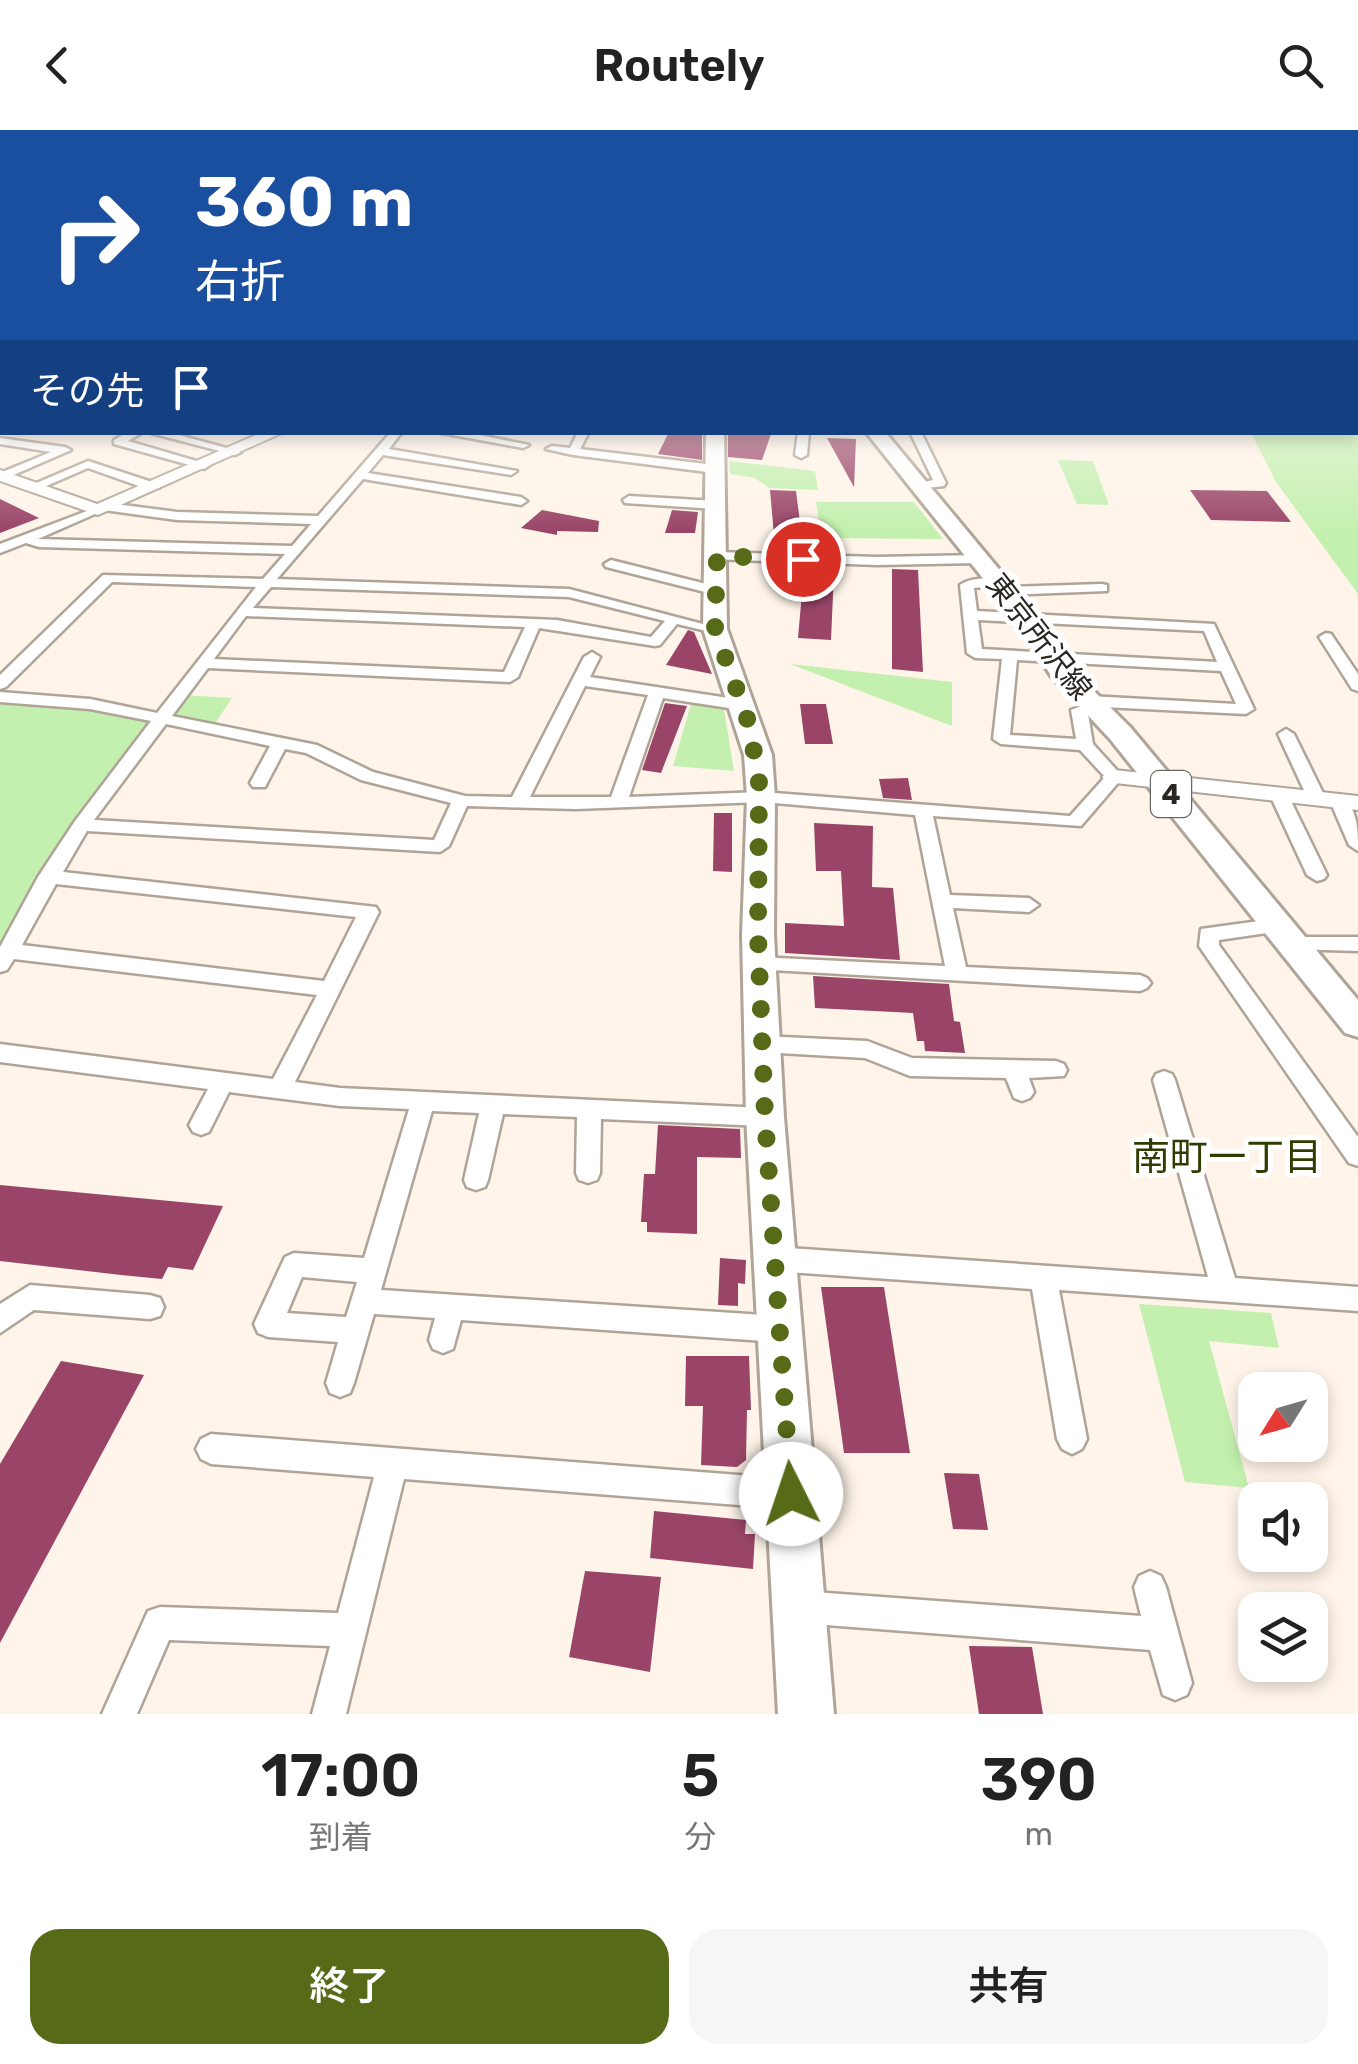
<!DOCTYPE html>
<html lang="ja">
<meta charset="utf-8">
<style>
body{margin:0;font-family:Rubik,"Noto Sans JP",sans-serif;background:#f6f6f6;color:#222;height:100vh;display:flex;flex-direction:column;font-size:38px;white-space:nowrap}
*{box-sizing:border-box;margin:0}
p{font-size:32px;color:#767676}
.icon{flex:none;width:55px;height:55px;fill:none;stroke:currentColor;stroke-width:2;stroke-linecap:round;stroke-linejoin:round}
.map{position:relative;height:1584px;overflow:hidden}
.panel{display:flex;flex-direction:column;background:#fff;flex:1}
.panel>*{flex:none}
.hud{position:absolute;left:0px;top:0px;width:1360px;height:305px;box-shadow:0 5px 15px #0003;background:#1a4fa0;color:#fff;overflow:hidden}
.needle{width:65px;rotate:233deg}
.buttons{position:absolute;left:1238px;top:1242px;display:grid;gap:20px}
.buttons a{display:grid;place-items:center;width:90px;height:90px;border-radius:20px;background:#fff;box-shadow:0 5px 15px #0003;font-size:50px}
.pin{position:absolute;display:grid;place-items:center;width:85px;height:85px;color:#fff;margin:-42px;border:5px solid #fff;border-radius:50%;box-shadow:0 2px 10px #0007}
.me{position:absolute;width:110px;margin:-55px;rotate:356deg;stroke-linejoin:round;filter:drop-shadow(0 0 8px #0008)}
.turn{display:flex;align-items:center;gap:35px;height:210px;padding:0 30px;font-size:45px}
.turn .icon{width:130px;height:130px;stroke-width:2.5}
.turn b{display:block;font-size:70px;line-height:85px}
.then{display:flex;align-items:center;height:95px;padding:0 30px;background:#0003;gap:20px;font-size:38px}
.eta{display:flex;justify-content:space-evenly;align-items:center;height:170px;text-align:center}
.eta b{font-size:60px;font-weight:600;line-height:70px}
.action{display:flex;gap:20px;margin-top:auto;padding:20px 30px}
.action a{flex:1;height:115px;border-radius:30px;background:#566a18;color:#fff;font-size:40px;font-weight:600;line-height:115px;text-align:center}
.action a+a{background:#f6f6f6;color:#222}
header{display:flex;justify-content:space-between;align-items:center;height:130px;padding:0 30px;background:#fff;font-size:45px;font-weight:600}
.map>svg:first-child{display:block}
.green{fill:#c4f0af}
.building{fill:#9a4568}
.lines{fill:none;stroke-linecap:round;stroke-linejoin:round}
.street-casing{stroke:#afa497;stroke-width:5}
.secondary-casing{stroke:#afa497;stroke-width:4}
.primary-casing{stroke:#afa497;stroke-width:6}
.street{fill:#fff;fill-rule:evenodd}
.secondary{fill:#fff;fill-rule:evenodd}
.primary{fill:#fff;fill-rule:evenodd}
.route{stroke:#566a18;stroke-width:18;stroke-dasharray:0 32.4}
.labels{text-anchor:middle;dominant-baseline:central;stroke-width:10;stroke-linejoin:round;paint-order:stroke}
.shield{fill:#fff;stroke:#6a6764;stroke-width:2.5}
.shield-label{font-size:28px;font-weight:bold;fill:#2a2621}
.street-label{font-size:30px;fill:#2a2621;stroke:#fff}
.near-neighbourhood-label{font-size:38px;fill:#2f3d02;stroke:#fff}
</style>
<header><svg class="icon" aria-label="back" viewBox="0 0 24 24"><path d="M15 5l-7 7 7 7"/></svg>Routely<svg class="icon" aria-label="search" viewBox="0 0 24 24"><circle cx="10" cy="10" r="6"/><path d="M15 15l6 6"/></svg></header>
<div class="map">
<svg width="1358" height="1584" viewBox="0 0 1358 1584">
<rect width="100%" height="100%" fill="#fef4e9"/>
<g class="green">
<path d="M1358,284V464L1276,352L1251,303L1358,302Z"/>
<path d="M1058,330L1093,331L1109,375L1077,374Z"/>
<path d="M729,331L815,341L818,360L769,358L755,348L730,344Z"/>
<path d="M816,372H914L943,409L822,408Z"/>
<path d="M790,534L952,552V596Z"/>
<path d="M183,565L232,568L214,595L169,588Z"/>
<path d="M0,571L84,578L155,591L0,821Z"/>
<path d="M691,574L724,579L734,641L673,636Z"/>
<path d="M1139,1174L1271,1183L1279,1218L1209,1211L1249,1358L1185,1352Z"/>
</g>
<g class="building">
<path d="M669,302H702V330L658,324Z"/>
<path d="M728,303L771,304L762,330L728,327Z"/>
<path d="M827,308L856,309L854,357Z"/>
<path d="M770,360L796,361L803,416H775Z"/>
<path d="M1190,360L1267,361L1291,392L1211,390Z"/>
<path d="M0,369L39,388L0,403Z"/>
<path d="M542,380L599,391L598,402L557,401V405L521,398Z"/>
<path d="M672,380L698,382L695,403H665Z"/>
<path d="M892,439L918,440L923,542L892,539Z"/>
<path d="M804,440L834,441L831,510L798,508Z"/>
<path d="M688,500L694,502L712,544L666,535Z"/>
<path d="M665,573L687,576L661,643L642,640Z"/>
<path d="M800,574H826L833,614H805Z"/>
<path d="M908,648L912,670L883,668L879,649Z"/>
<path d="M714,683H732V742L713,741Z"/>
<path d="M814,693L873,696L872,757L893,758L900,830L785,823V793L844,796L841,741H816Z"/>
<path d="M813,846L949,854L954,891L960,892L965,923L925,921L924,911H917L913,883L815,878Z"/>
<path d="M658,995L740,999L741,1028L697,1027V1104L647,1102V1092H641L644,1044H655Z"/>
<path d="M0,1055L223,1076L193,1140L168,1137L162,1149L121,1145L0,1131Z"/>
<path d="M720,1128L746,1130L745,1154L738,1153V1176L718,1175Z"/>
<path d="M821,1157H884L910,1323H844Z"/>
<path d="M686,1226H749L751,1280H747L746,1330L737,1337L701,1335L703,1276H685Z"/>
<path d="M61,1231L144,1245L0,1513V1334Z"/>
<path d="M944,1343L979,1344L988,1400L953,1399Z"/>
<path d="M654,1381L746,1390L745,1404H755L753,1439L650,1428Z"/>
<path d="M585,1441L661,1447L650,1542L569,1527Z"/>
<path d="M969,1516L1032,1517L1043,1584H979Z"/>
</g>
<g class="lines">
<g class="street-casing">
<g id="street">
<rect x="0" y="187" width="2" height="6"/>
<path d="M2,214V220L0,221V215Z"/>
<path d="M2,237V243L0,244V238Z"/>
<rect x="0" y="278" width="2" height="6"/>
<path d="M128,302H143L128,311L210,335L204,339L114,314V310Z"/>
<path d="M147,302H168L241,322L235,325Z"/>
<path d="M391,302H402L389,319L517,341L511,345L383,325L368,343L521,367L527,371L521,375L363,349L277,449L569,459L722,499L715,503L677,494L660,515L655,516L539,498L518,547L510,552L208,538L172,586L317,615L373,642L465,666L512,667L584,527L592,522L600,527L590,547L742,570L750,575L742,580L663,568L629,667L761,662L1070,686L1105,647L1080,620L1001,614L993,609L1002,529L975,528L967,523L960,455C969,448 990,447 1002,449V455L974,458L977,481L1214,494L1254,579L1246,584L1103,577L1102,581L1088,584L1093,614L1123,647L1081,696L933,686L950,765L1029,768L1039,775L1029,782L953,778L966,837L1140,845L1147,848L1151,853L1147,858L1140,861L752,839L749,834L752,829L759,827L945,836L915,685L761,672L576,679L467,676L449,716L440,722L87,701L63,742L376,777L379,782L295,952L340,958L765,978L773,980L777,987L773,994L765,996L601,989L600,1043L597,1050L588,1053L579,1050L576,1043L577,987L503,984L488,1050L485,1057L476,1060L467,1057L464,1050L479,983L432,981L381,1160L780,1186L790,1190L794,1199L790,1208L780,1212L461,1190L453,1219L443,1223L433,1219L429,1210L435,1188L374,1184L354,1253L350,1263L340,1267L330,1263L326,1253L338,1212L268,1207L258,1203L254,1194L285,1127L294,1123L364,1128L409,979L340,976L229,962L209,1002L201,1005L193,1002L189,995L208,959L0,932V914L273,949L317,865L14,829L7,840L0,842V817L38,747L75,691L151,591L90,579L0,572V562L90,569L157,583L256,457L112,452L6,557L0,559V545L103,445L263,449L285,424L39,417L26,413L0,423V414L108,373L177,382L318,386ZM104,380L177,390L311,394L292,416L38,409ZM271,457L569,467L665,491L651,507L557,490L253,478ZM246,486L525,497L504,542L214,529ZM978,490L1204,501L1217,532L982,519ZM1017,530L1221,541L1236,574L1089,566L1081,571L1084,575L1071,580L1076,609L1010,605ZM585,556L648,565L611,667H530ZM166,594L270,616L250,653L253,657H265L285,619L306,623L361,650L451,673L434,710L94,690ZM56,754L356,787L324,851L22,815ZM302,1147L357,1152L346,1187L287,1183Z"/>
<path d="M436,302H465L529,315L523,318Z"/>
<path d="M578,302H589L580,319L715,335L721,339L715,343L573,325L546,319L552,316L570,318Z"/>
<path d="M798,302H809L807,325L801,328L795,325Z"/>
<path d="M910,302H921L946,353L944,356L917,359L911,355L933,350Z"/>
<path d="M0,308L65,317L71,320L2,350L0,343L51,322L0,314Z"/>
<path d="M88,331L158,354L160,357L150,360L88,338L37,360L27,357Z"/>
<path d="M629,366L716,371L722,375L716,379L625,373L623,370Z"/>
<path d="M717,422L877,427L979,425L986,429L979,433L877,435L712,429V423Z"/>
<path d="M611,430L722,458L724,461L717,465L606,437L604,434Z"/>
<path d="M1102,454L1107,455V461L1004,465L997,461L1004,457Z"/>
<path d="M1326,503L1331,504L1358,544V561L1352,559L1319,507Z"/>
<path d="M1286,599L1294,604L1326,669L1323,673L1317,674L1308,669L1278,604Z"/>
<path d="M1279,660L1288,665L1327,745L1324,749L1317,751L1307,745L1270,665Z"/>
<path d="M1339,666C1358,675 1358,701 1358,721L1349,715L1330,671Z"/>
<path d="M1281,788L1288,790L1291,795L1288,800L1219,810V815L1358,1007V1036L1349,1033L1199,816L1201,799Z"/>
<path d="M1296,807H1358V821L1289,819L1286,814Z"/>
<path d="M762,906L867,911L912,928L1056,931L1064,934L1067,940L1064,946L1029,948L1034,962L1030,968L1022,971L1014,968L1006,948L910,946L865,928L762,922L754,920L751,914L754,908Z"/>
<path d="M1164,941L1172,944L1175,950L1235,1148L1358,1157V1181L1059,1160L1087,1309L1082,1319L1072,1324L1062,1319L1057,1309L1032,1159L774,1141L765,1137L761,1129L765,1121L774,1117L1208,1147L1153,950L1156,944Z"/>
<path d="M30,1155L150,1165L160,1168L164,1177L160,1186L150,1189L34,1180L0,1203V1174Z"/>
<path d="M211,1304L791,1349L802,1353L806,1364L802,1375L791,1379L404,1349L346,1584H312L330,1516L169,1510L137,1584H102L148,1481L160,1477L338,1483L374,1347L211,1334L201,1329L196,1319L201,1309Z"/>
<path d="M1150,1441L1161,1446L1166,1457L1192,1553L1187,1565L1175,1570L1163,1565L1150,1520L800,1493L789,1488L784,1477L789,1466L800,1461L1141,1486L1134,1457L1139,1446Z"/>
</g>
</g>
<g class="secondary-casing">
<g id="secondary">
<path d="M263,302H284L98,385L0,351V340L97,374Z"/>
<path d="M1114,640L1358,666V680L1106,652L1102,647Z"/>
</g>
</g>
<g class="primary-casing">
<g id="primary">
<path d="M706,302H724L727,499L772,625L775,667L774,805L784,987L834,1584H778L746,987L742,805L747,667L744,625L703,499Z"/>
<path d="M866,302H885L1022,467L1070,537L1130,597L1358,870V907L1345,903L1110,609L1052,547L1005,476Z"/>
</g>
</g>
<use href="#street" class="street"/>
<use href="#secondary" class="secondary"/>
<use href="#primary" class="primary"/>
</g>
<linearGradient id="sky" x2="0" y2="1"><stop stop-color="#80c7f0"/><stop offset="0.45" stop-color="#fffaf5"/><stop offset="1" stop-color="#fffaf5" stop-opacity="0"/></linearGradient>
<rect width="1358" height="401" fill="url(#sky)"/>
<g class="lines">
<path class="route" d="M791,1364L765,987L758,805L759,646L747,588L715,499L717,426L803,429"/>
</g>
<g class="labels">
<rect class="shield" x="1151" y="641" width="40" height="46" rx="8"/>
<g class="shield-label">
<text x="1171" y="664">4</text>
</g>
<g class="street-label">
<text transform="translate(1039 507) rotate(52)">東京所沢線</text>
</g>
<g class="near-neighbourhood-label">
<text x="1227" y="1027">南町一丁目</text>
</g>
</g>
</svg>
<div class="buttons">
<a><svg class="needle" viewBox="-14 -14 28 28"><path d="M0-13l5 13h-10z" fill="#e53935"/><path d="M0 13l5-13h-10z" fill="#767676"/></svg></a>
<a><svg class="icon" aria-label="sound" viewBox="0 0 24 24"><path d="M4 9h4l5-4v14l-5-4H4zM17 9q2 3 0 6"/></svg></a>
<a><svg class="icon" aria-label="layers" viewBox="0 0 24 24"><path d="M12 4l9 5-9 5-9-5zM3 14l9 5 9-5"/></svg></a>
</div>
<div class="pin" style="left:803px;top:429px;background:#d93025"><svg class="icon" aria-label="arrive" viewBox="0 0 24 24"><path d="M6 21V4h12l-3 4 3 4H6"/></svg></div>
<svg class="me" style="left:791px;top:1364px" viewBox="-20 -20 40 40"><circle r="19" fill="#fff"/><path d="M0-13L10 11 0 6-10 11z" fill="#566a18"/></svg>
<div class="hud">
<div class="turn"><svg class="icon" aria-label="right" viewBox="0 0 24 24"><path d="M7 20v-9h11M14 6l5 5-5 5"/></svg><div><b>360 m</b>右折</div></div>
<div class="then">その先<svg class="icon" aria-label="arrive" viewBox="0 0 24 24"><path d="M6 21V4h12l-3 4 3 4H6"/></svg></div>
</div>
</div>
<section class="panel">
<div class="eta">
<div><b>17:00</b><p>到着</p></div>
<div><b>5</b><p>分</p></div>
<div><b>390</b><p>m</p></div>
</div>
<div class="action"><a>終了</a><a>共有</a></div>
</section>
